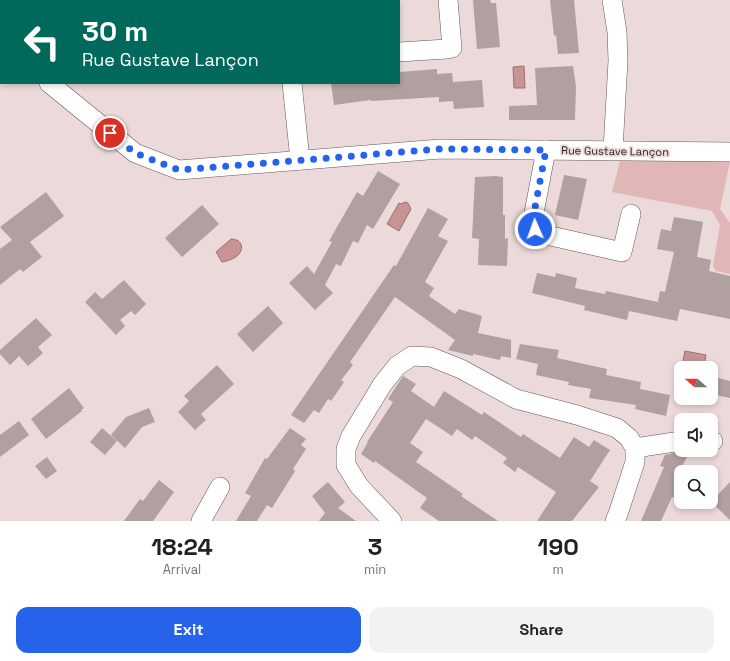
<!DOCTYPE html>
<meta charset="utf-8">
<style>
body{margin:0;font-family:"Space Grotesk",sans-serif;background:#f2f2f2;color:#222;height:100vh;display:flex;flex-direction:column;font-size:15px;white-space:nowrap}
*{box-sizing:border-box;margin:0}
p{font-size:13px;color:#767676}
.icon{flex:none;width:22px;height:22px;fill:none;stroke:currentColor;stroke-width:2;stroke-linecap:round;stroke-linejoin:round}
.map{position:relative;height:521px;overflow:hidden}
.sheet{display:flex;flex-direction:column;background:#fff;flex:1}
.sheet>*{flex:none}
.hud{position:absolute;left:0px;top:0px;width:400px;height:84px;box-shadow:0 2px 6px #0003;background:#00695c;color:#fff;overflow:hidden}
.needle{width:26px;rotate:290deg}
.tools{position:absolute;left:674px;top:361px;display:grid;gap:8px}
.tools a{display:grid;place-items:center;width:44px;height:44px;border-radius:8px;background:#fff;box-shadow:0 2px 6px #0003;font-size:20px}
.pin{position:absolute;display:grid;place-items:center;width:34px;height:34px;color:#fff;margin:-17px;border:2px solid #fff;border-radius:50%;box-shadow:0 1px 4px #0007}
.me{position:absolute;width:44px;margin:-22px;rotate:358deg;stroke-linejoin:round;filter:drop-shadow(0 0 3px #0008)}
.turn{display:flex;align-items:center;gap:14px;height:84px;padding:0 16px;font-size:18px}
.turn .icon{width:52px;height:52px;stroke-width:2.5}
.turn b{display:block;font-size:28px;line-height:34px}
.eta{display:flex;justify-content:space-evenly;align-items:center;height:68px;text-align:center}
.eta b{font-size:24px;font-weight:700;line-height:28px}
.action{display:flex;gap:8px;margin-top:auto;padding:8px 16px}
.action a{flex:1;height:46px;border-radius:12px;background:#2563eb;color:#fff;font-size:16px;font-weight:700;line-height:46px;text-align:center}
.action a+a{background:#f2f2f2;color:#222}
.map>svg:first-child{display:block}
.green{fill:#e0b6b6}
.water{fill:#c89393;stroke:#987171}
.building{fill:#b1a0a0}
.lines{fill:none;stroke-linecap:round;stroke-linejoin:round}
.street-casing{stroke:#655656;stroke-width:20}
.street{stroke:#fff;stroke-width:19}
.route{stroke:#2563eb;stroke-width:7;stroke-dasharray:0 12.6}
.labels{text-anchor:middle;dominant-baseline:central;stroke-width:3.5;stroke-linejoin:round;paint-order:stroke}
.street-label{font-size:11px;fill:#292222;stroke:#ecd9d9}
</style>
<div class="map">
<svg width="730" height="521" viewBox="0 0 730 521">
<rect width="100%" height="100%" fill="#ecd9d9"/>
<g class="green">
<path d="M0,0H167L1,1V47Z"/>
<path d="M620,161H730L720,209L730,223V274L716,271L713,266L720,225L712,211L612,192Z"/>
</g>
<g class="water">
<path d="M524,66L525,88H514L513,67Z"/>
<path d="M405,202L408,203L411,209L399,231L387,224L399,203L401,204Z"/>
<path d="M231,239C240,239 245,246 239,254C236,258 228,261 222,262L216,252Z"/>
<path d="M685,351L706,355L704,366L689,363V366L682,365Z"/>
</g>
<g class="building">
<path d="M473,0H490L491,3H496L500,47L477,49Z"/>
<path d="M550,0H574L579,53L558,54L556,35L554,36Z"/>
<path d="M573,66L576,86L575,120H509V106L537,105L535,68Z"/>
<path d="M437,69V74L452,73L453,82L482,80L484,107L454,109L453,101L439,102V97L371,101V100L334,105L331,83H399V72Z"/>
<path d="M378,171L400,184L373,229L367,225L358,243L353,241L341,266L336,264L325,285L333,293L315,310L289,283L307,266L314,274L332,242L329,241L357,192L363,196Z"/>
<path d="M564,175L587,179L578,220L555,215Z"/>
<path d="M496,176L503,177V215H505V239L508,238L507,266L478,265L479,239L472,238L475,177Z"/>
<path d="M46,192L64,216L30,242L42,257L23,272L20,269L0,285V249L12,240L0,227Z"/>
<path d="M202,205L219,224L182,257L165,238Z"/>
<path d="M428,208L448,219L438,236L448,241L425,282L434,288L429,296L455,314L459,309L482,316L478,333L511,340V358L501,356L500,360L473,354V356L448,350L455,340L395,297L350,362L353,365L341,380L344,382L331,401L328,399L319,413L314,410L304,423L291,415L394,265L396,266Z"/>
<path d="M674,217L703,222L697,257L711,260L709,271L730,276V319L680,309L677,321L629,311L627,320L584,310L585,306L532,293L537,273L555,277L556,273L577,278L575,288L605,294L606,291L658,302L660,291L665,292L674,252L657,249L661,229L671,231Z"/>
<path d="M124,280L146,304L135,315L131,311L120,320L125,326L116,335L85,302L95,292L102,299Z"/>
<path d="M268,306L283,323L253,352L237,334Z"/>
<path d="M36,318L52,335L38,347L43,353L28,366L19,356L10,365L0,354V350Z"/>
<path d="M520,344L559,350L557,358L607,369L606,375L641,382L640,389L670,395L666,416L635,409L636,405L589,398L591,389L568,385L569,382L536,375L538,364L516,359Z"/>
<path d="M217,365L234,384L201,414L206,420L195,430L178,412L189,401L184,396Z"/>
<path d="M403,376L416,384L411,391L434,407L444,391L482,415L484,412L521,437L523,434L560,458L574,437L589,447L594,440L610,450L590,481L599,487L572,521H537L556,492L518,467L515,472L503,463L507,458L475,436L472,440L457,429L452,436L426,419L410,443L423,452L416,462L463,494L461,496L498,521H439L420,508L427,498L375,461L374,463L361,454L368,442H367L393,402L388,399Z"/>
<path d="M711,376L730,381V398L711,394Z"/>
<path d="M69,388L84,408L81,410L82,411L46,439L31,419Z"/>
<path d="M149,408L155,422L142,427L125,448L111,435L126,417Z"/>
<path d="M19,421L29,435L0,457V435Z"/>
<path d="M102,428L117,441L105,455L90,442Z"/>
<path d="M290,428L306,439L301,445L306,449L293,469L295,471L272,508L267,505L257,521H236L251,496L245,493L265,458L267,459Z"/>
<path d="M687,450H690L681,469L686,471L681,472V483L675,498L672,497L661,521H641L664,467L660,466L665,455Z"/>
<path d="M47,457L57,471L46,479L35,466Z"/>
<path d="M159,480L174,492L153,521H124L140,499L143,501Z"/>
<path d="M328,482L345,502L338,508L356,521H319L325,513L312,496Z"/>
<path d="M730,482V520L711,502Z"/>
</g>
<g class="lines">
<g class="street-casing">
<g id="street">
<path d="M284,0V1"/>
<path d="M612,0L617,32L618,61L613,150"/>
<path d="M399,52L447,49L452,48L448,0"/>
<path d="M0,56H1"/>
<path d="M49,83L135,153L179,170L440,149L730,152"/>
<path d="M292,83L300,160"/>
<path d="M546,150L533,218L535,229L542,234L622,252L631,214"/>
<path d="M711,441H713"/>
<path d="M635,448L681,441"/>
<path d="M201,521L220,487"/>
<path d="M392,521L359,486L346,465V449L351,436L382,385L397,366L412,356L431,357L461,369L516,399L577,415L617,428L629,438L635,448V462L618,514L615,521"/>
</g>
</g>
<use href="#street" class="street"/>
</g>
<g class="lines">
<path class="route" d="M110,133L135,153L179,170L440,149L546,150L533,218L535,229"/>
</g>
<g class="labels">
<g class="street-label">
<text transform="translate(615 151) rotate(1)">Rue Gustave Lançon</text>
</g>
</g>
</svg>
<div class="tools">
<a><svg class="needle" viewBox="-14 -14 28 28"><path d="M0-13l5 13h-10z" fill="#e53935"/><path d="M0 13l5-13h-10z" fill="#767676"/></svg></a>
<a><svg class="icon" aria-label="sound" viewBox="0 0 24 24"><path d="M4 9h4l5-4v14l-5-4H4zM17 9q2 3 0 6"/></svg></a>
<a><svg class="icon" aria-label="search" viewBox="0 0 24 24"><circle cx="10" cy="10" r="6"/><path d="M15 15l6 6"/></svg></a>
</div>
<div class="pin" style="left:110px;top:133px;background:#d93025"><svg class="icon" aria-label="arrive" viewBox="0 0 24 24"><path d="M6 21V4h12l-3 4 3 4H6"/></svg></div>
<svg class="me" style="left:535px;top:229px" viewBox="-20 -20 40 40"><circle r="17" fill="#2563eb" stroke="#fff" stroke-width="3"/><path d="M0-11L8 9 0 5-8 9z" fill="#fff"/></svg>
<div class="hud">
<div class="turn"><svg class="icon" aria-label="left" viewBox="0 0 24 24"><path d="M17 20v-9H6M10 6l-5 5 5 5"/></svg><div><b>30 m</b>Rue Gustave Lançon</div></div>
</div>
</div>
<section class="sheet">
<div class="eta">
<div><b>18:24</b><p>Arrival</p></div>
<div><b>3</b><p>min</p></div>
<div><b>190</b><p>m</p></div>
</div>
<div class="action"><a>Exit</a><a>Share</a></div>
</section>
